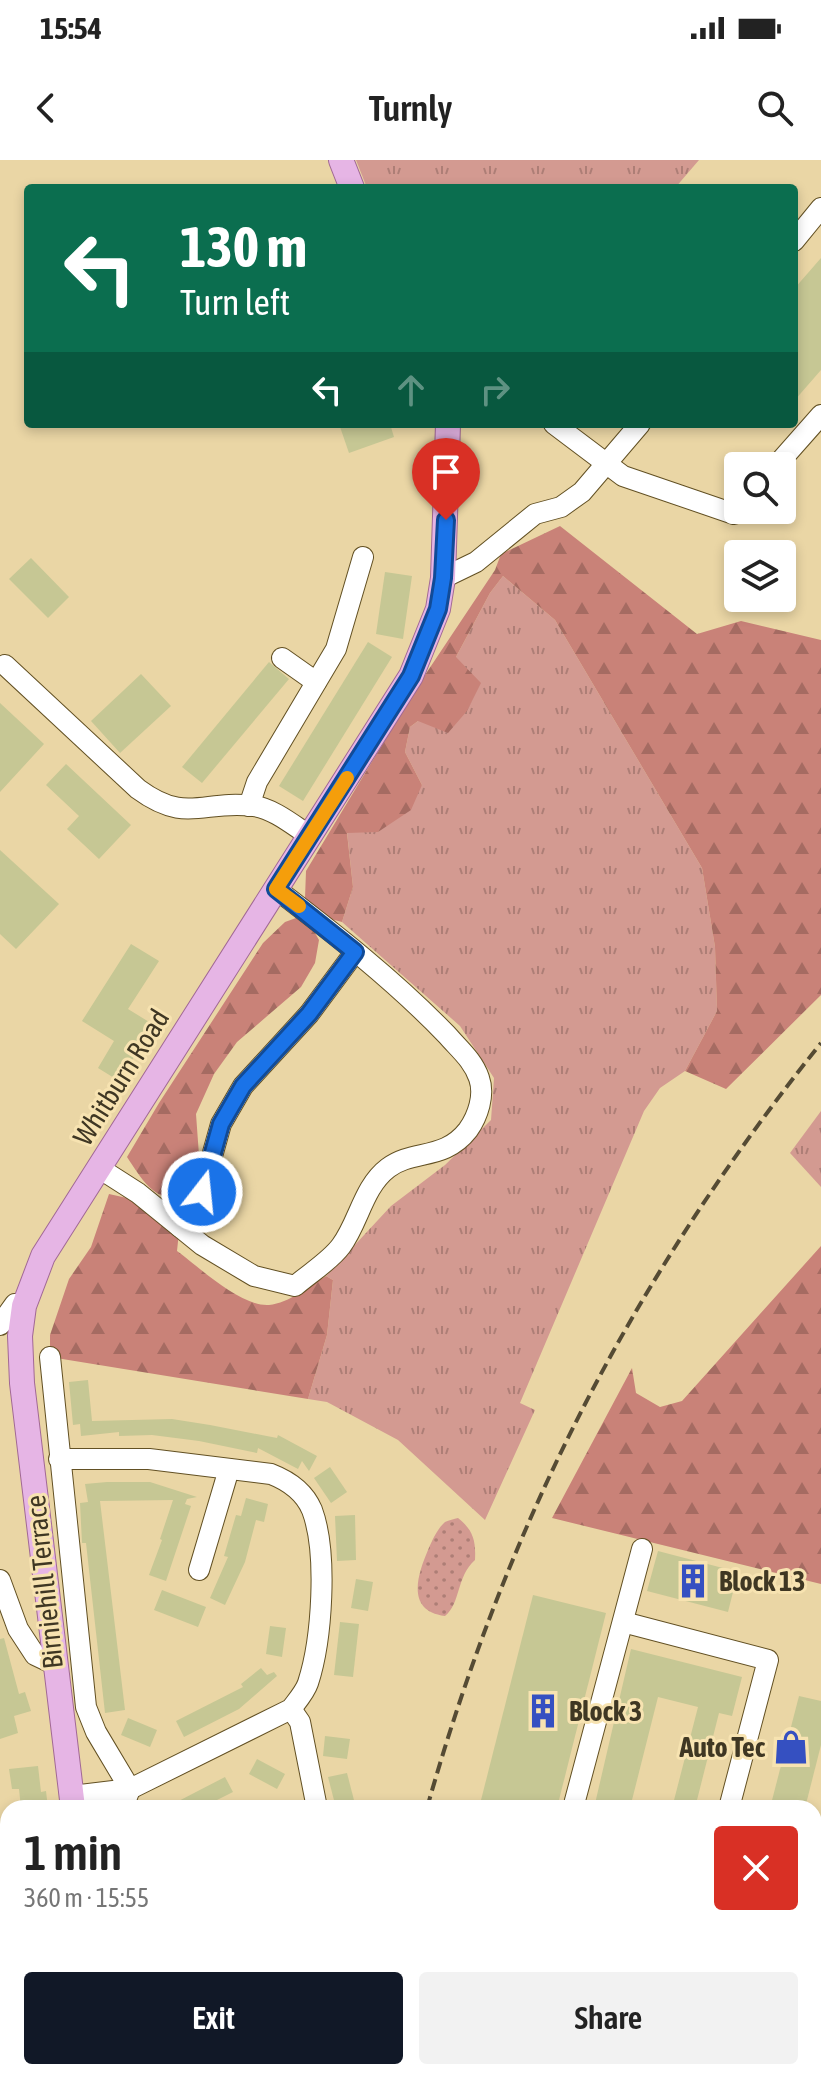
<!DOCTYPE html>
<meta charset="utf-8">
<style>
body{margin:0;font-family:"Asap Condensed",sans-serif;background:#f2f2f2;color:#222;height:100vh;display:flex;flex-direction:column;font-size:30px;white-space:nowrap}
*{box-sizing:border-box;margin:0}
p{font-size:26px;color:#767676}
.icon{flex:none;width:44px;height:44px;fill:none;stroke:currentColor;stroke-width:2;stroke-linecap:round;stroke-linejoin:round}
.map{position:relative;flex:1;overflow:hidden}
.sheet{position:absolute;left:0px;top:1640px;width:822px;height:280px;display:flex;flex-direction:column;background:#fff;border-radius:24px 24px 0 0;box-shadow:0 4px 12px #0003}
.sheet>*{flex:none}
.guide{position:absolute;left:24px;top:24px;width:774px;height:244px;border-radius:8px;box-shadow:0 4px 12px #0003;background:#0b6e4f;color:#fff;overflow:hidden}
.buttons{position:absolute;left:724px;top:292px;display:grid;gap:16px}
.buttons a{display:grid;place-items:center;width:72px;height:72px;border-radius:8px;background:#fff;box-shadow:0 4px 12px #0003;font-size:40px}
.pin{position:absolute;display:grid;place-items:center;width:68px;height:68px;color:#fff;margin:-82px -34px;border-radius:50% 50% 50% 0;rotate:-45deg;box-shadow:0 0 8px #0007}
.pin .icon{rotate:45deg}
.me{position:absolute;width:88px;margin:-44px;rotate:16deg;stroke-linejoin:round;filter:drop-shadow(0 0 6px #0008)}
.turn{display:flex;align-items:center;gap:28px;height:168px;padding:0 24px;font-size:36px}
.turn .icon{width:104px;height:104px;stroke-width:2.5}
.turn b{display:block;font-size:56px;line-height:68px}
.lanes{display:flex;align-items:center;height:76px;padding:0 24px;background:#0003;justify-content:center;gap:40px;direction:ltr}
.lanes .off{opacity:.35}
.round{display:grid;place-items:center;flex:none;width:84px;height:84px;border-radius:8px;background:#f2f2f2}
.overview{display:flex;align-items:center;justify-content:space-between;height:136px;padding:0 24px}
h1{font-size:48px;font-weight:600;line-height:60px}
.button{display:flex;gap:16px;margin-top:auto;padding:16px 24px}
.button a{flex:1;height:92px;border-radius:8px;background:#111827;color:#fff;font-size:32px;font-weight:600;line-height:92px;text-align:center}
.button a+a{background:#f2f2f2;color:#222}
.status{display:flex;justify-content:space-between;align-items:center;height:56px;padding:0 40px;background:#fff;direction:ltr}
.status svg{height:22px;fill:currentColor}
header{display:flex;justify-content:space-between;align-items:center;height:104px;padding:0 24px;background:#fff;font-size:36px;font-weight:600}
.map>svg:first-child{display:block}
.grass{fill:url(#grass-tufts)}
.forest{fill:url(#forest-firs)}
.park{fill:url(#park-dots)}
.building{fill:#c6c794}
.lines{fill:none;stroke-linecap:round;stroke-linejoin:round}
.minor-casing{stroke:#625023;stroke-width:22}
.major-casing{stroke:#a16895;stroke-width:26}
.minor{stroke:#fff;stroke-width:20}
.major{stroke:#e6b5e5;stroke-width:24}
.rail{stroke:#554b34;stroke-width:4;stroke-dasharray:12 6;stroke-linecap:butt}
.route-casing{stroke:#114b97;stroke-width:20}
.route{stroke:#1a73e8;stroke-width:14}
.slow{stroke:#f59e0b;stroke-width:14}
.labels{text-anchor:middle;dominant-baseline:central;stroke-width:6;stroke-linejoin:round;paint-order:stroke}
.street-label{font-size:28px;fill:#3f3723;stroke:#f7e3b1}
.poi-label{font-size:28px;font-weight:bold;fill:#3f3723;stroke:#f7e3b1;text-anchor:start}
</style>
<div class="status"><b>15:54</b><svg viewBox="0 0 49 12"><path d="M0 12V9h3v3zM5 12V6h3v6zM10 12V3h3v9zM15 12V0h3v12zM26 1h20v11H26zM47 4h2v5h-2z"/></svg></div>
<header><svg class="icon" aria-label="back" viewBox="0 0 24 24"><path d="M15 5l-7 7 7 7"/></svg>Turnly<svg class="icon" aria-label="search" viewBox="0 0 24 24"><circle cx="10" cy="10" r="6"/><path d="M15 15l6 6"/></svg></header>
<div class="map">
<svg width="821" height="1920" viewBox="0 0 821 1920">
<defs>
<pattern id="grass-tufts" width="24" height="20" patternUnits="userSpaceOnUse" patternTransform="scale(2)"><rect width="24" height="20" fill="#d39a91"/><path d="M3 7l-1-3M5 7V3M7 7l1-3M15 17l-1-3M17 17v-4M19 17l1-3" fill="none" stroke="#ad7e76"/></pattern>
<pattern id="forest-firs" width="22" height="20" patternUnits="userSpaceOnUse" patternTransform="scale(2)"><rect width="22" height="20" fill="#c98278"/><path d="M5 1l3.5 6h-7zM16 11l3.5 6h-7z" fill="#a56b62"/></pattern>
<pattern id="park-dots" width="8" height="8" patternUnits="userSpaceOnUse" patternTransform="scale(2)"><rect width="8" height="8" fill="#d39a91"/><path d="M2 2h.1M6 6h.1" fill="none" stroke="#ad7e76" stroke-width="1.8" stroke-linecap="round"/></pattern>
</defs>
<rect width="100%" height="100%" fill="#ead6a5"/>
<g class="grass">
<path d="M356,0H699L675,28H367Z"/>
<path d="M503,416L555,460L702,708L715,787L717,851L685,911L660,928L644,951L520,1243L535,1250L485,1360L398,1280L327,1242L308,1239L327,1175L333,1120L326,1116L391,1046L445,1005L491,960L494,918L460,866L342,762L353,727L347,672H378L422,625L405,592L410,567L418,561L456,497L490,433Z"/>
<path d="M821,951V1027L790,993Z"/>
<path d="M814,1880L821,1920H753L755,1912H814Z"/>
</g>
<g class="forest">
<path d="M560,366L697,474L741,461L821,480V835L726,929L685,911L717,851L715,787L702,708L555,460L503,416L490,433L456,497L481,523L467,551L448,573L418,561L410,567L405,592L422,625L411,650L378,672L347,673L353,727L342,762L323,757L305,738L306,711L417,527L495,410L501,394Z"/>
<path d="M296,758L310,764L319,780L315,803L301,827L237,882L214,914L196,954L200,1009L186,1039C154,1042 143,1021 127,997L159,943L263,783L285,762Z"/>
<path d="M109,1034L127,1038L179,1072L177,1091C199,1107 241,1147 269,1145C289,1143 310,1126 326,1116L333,1120L327,1175L308,1239L50,1197V1175L69,1119L91,1087Z"/>
<path d="M821,1086V1424L552,1358L632,1208L636,1233L660,1247L682,1241Z"/>
<path d="M821,1682V1795L814,1792V1703Z"/>
</g>
<path class="park" d="M458,1358C473,1370 476,1380 475,1400C456,1417 461,1443 445,1456C406,1451 417,1416 428,1390C432,1381 437,1369 445,1362C449,1360 454,1359 458,1358Z"/>
<g class="building">
<path d="M821,98V210L794,241V129Z"/>
<path d="M339,264H390L394,277L349,293Z"/>
<path d="M31,398L69,437L48,458L9,419Z"/>
<path d="M385,412L412,416L403,479L376,474Z"/>
<path d="M368,482L392,497L303,641L279,626Z"/>
<path d="M269,502L289,519L202,623L182,607Z"/>
<path d="M141,514L171,546L120,593L91,561Z"/>
<path d="M0,543L44,584L0,632Z"/>
<path d="M66,604L131,665L99,699L67,669L79,656L46,625Z"/>
<path d="M0,690L59,744L16,789L0,774Z"/>
<path d="M131,784L159,801L128,849L154,865L119,921L98,908L114,881L82,861Z"/>
<path d="M88,1220L92,1261L172,1259L210,1265L277,1278L278,1275L317,1296L309,1311L302,1301L298,1309L258,1288L257,1293L199,1281L152,1275L119,1276V1272L81,1276L80,1264L73,1265L69,1222Z"/>
<path d="M330,1307L347,1332L331,1343L314,1318Z"/>
<path d="M107,1322H150L197,1337L187,1339L185,1344L191,1346L166,1421L149,1415L162,1380L160,1379L173,1340L100,1341L125,1550L105,1553L86,1383H82L80,1343L88,1342L85,1324Z"/>
<path d="M246,1338L268,1344L264,1362L256,1360L245,1402L225,1445L210,1438L228,1397L224,1396L236,1355L241,1356Z"/>
<path d="M355,1355L356,1400L337,1401L335,1356Z"/>
<path d="M658,1391L738,1412L728,1452L647,1431Z"/>
<path d="M356,1419L373,1422L368,1451L351,1448Z"/>
<path d="M162,1430L206,1447L198,1467L154,1450Z"/>
<path d="M533,1435L606,1453L557,1648H479Z"/>
<path d="M340,1462L359,1464L353,1517L334,1515Z"/>
<path d="M270,1466L286,1468L282,1497L266,1494Z"/>
<path d="M4,1478L19,1534L25,1532L31,1551L14,1556L18,1573L0,1579V1479Z"/>
<path d="M631,1489L742,1517L732,1556L719,1553L695,1648H672L698,1547L658,1537L630,1648H594Z"/>
<path d="M261,1508L267,1515L274,1512L277,1516L239,1549L184,1577L176,1561L243,1527L241,1524Z"/>
<path d="M799,1536L821,1541V1585L805,1648H770Z"/>
<path d="M128,1558L157,1570L150,1587L121,1575Z"/>
<path d="M325,1576L350,1579L347,1599L323,1596Z"/>
<path d="M257,1599L285,1614L277,1629L249,1614Z"/>
<path d="M38,1606L41,1632L46,1631L48,1648H21L19,1629H12L9,1609Z"/>
<path d="M347,1613L355,1644L336,1648L328,1617Z"/>
<path d="M225,1617L233,1632L201,1648H165Z"/>
</g>
<g class="lines">
<g class="minor-casing">
<g id="minor">
<path d="M794,81L821,48"/>
<path d="M554,264L623,316L734,354L738,350"/>
<path d="M776,306L821,255"/>
<path d="M443,418L476,402L535,354L561,347L582,332L640,264"/>
<path d="M282,498L316,522"/>
<path d="M5,505L138,629C187,665 203,639 254,646C274,649 293,665 310,676"/>
<path d="M249,646L257,622L336,489L363,397"/>
<path d="M99,1008L138,1033L202,1085L254,1116L295,1126C310,1113 330,1101 341,1086C359,1062 363,1027 388,1008C413,989 444,1001 468,970C478,956 485,935 479,918C473,900 459,889 447,875C395,821 335,774 276,729"/>
<path d="M180,1067L202,1032L221,964L243,926L309,854L355,792"/>
<path d="M0,1165L15,1144L24,1146"/>
<path d="M50,1197L86,1547L96,1572L130,1629L123,1648"/>
<path d="M59,1299H149L271,1314C289,1321 304,1331 312,1350C328,1393 322,1480 308,1523C305,1532 297,1541 291,1549L130,1629L72,1636"/>
<path d="M199,1410L229,1309"/>
<path d="M0,1420L18,1469L35,1495L54,1504"/>
<path d="M623,1462L768,1500L729,1648"/>
<path d="M291,1549L300,1562L317,1648"/>
<path d="M573,1648L642,1389"/>
<path d="M0,1737L8,1736"/>
<path d="M814,1745L821,1728"/>
<path d="M126,1912L127,1920"/>
<path d="M34,1920L97,1912"/>
<path d="M263,1920L265,1912"/>
<path d="M508,1920L510,1912"/>
<path d="M628,1920L630,1912"/>
<path d="M747,1920L749,1912"/>
</g>
</g>
<g class="major-casing">
<g id="major">
<path d="M341,0L352,28"/>
<path d="M73,1648L22,1223L20,1176L24,1146L43,1096L411,516L438,449L443,418L448,264"/>
<path d="M97,1912L98,1920"/>
</g>
</g>
<use href="#minor" class="minor"/>
<use href="#major" class="major"/>
<g class="rail">
<path d="M427,1648C508,1361 635,1115 821,883"/>
<path d="M364,1920L366,1912"/>
</g>
</g>
<g class="lines">
<g class="route-casing">
<path id="route" d="M202,1032L221,964L243,926L309,854L355,792L276,729L411,516L438,449L443,418L446,360"/>
</g>
<use href="#route" class="route"/>
<path class="slow" d="M299,746L276,729L347,618"/>
</g>
<defs>
<g id="building-bare" transform="scale(2.76)"><path d="M-4-6H4V6H1V3H-1V6H-4ZM-2.5-4.3h1.7v1.8h-1.7ZM.8-4.3h1.7v1.8H.8ZM-2.5-1h1.7V.8h-1.7ZM.8-1h1.7V.8H.8Z" fill="#3550c1" stroke="#f7e3b1" stroke-width="2.5" paint-order="stroke"/></g>
<g id="shop-bare" transform="scale(2.76)"><path d="M-5-2.5h2.3a2.7 3.5 0 0 1 5.4 0H5L5.5 6h-11ZM-1.5-2.5h3a1.5 2.3 0 0 0-3 0Z" fill="#3550c1" stroke="#f7e3b1" stroke-width="2.5" paint-order="stroke"/></g>
</defs>
<g fill-rule="evenodd">
<use href="#building-bare" x="693" y="1421"/>
<use href="#building-bare" x="543" y="1551"/>
<use href="#shop-bare" x="791" y="1587"/>
</g>
<g class="labels">
<g class="street-label">
<text transform="translate(121 917) rotate(-58)">Whitburn Road</text>
<text transform="translate(44 1422) rotate(-96)">Birniehill Terrace</text>
</g>
<g class="poi-label">
<text x="719" y="1421">Block 13</text>
<text x="569" y="1551">Block 3</text>
<text x="765" y="1587" text-anchor="end">Auto Tec</text>
</g>
</g>
</svg>
<div class="buttons">
<a><svg class="icon" aria-label="search" viewBox="0 0 24 24"><circle cx="10" cy="10" r="6"/><path d="M15 15l6 6"/></svg></a>
<a><svg class="icon" aria-label="layers" viewBox="0 0 24 24"><path d="M12 4l9 5-9 5-9-5zM3 14l9 5 9-5"/></svg></a>
</div>
<div class="pin" style="left:446px;top:360px;background:#d93025"><svg class="icon" aria-label="arrive" viewBox="0 0 24 24"><path d="M6 21V4h12l-3 4 3 4H6"/></svg></div>
<svg class="me" style="left:202px;top:1032px" viewBox="-20 -20 40 40"><circle r="17" fill="#1a73e8" stroke="#fff" stroke-width="3"/><path d="M0-11L8 9 0 5-8 9z" fill="#fff"/></svg>
<div class="guide">
<div class="turn"><svg class="icon" aria-label="left" viewBox="0 0 24 24"><path d="M17 20v-9H6M10 6l-5 5 5 5"/></svg><div><b>130 m</b>Turn left</div></div>
<div class="lanes"><svg class="icon" aria-label="left" viewBox="0 0 24 24"><path d="M17 20v-9H6M10 6l-5 5 5 5"/></svg><svg class="icon off" aria-label="ahead" viewBox="0 0 24 24"><path d="M12 20V5M6 11l6-6 6 6"/></svg><svg class="icon off" aria-label="right" viewBox="0 0 24 24"><path d="M7 20v-9h11M14 6l5 5-5 5"/></svg></div>
</div>
<section class="sheet">
<div class="overview"><div><h1>1 min</h1><p>360 m · 15:55</p></div><a class="round" style="background:#d93025;color:#fff"><svg class="icon" aria-label="close" viewBox="0 0 24 24"><path d="M6 6l12 12M18 6L6 18"/></svg></a></div>
<div class="button"><a>Exit</a><a>Share</a></div>
</section>
</div>
